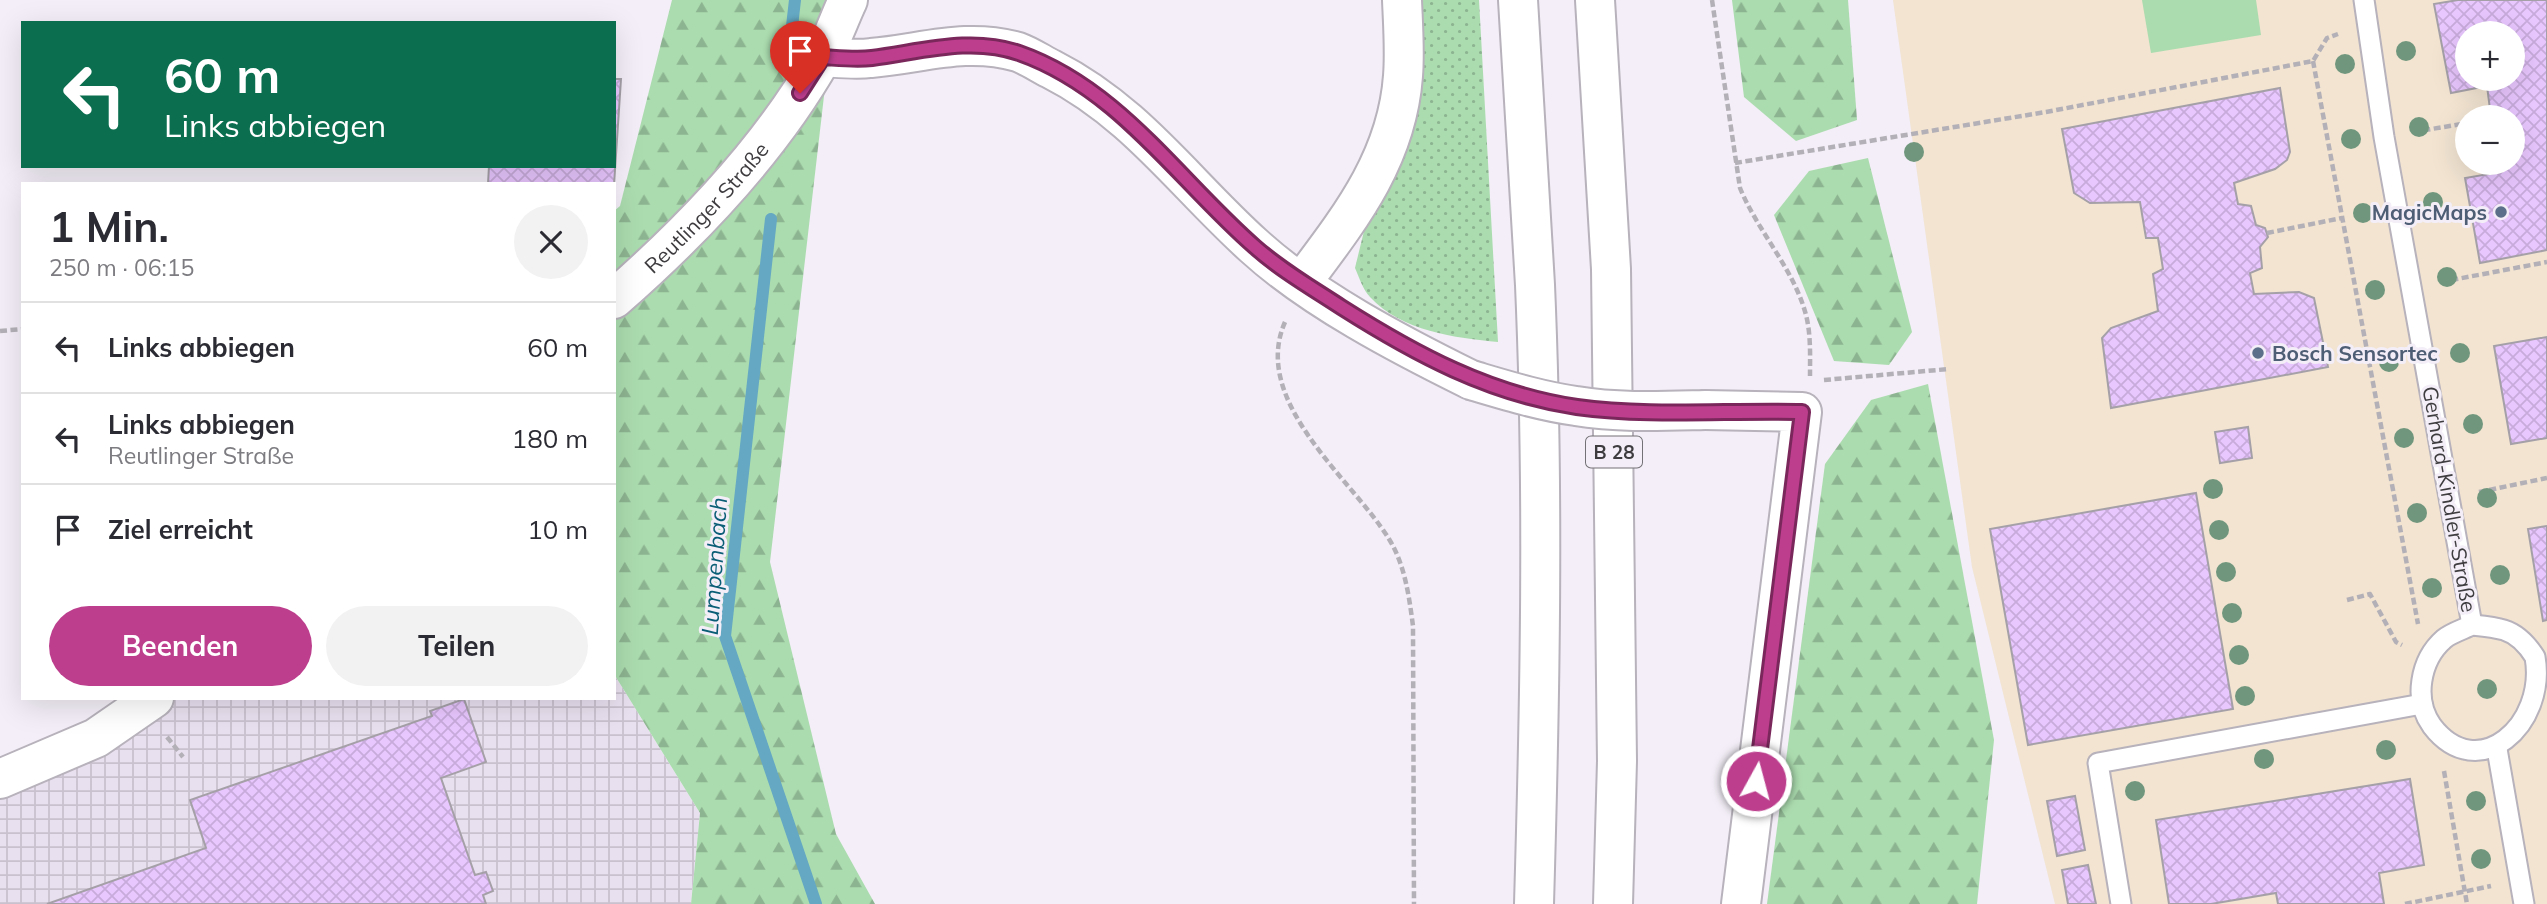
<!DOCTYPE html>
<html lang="de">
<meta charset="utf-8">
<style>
body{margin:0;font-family:Mulish,sans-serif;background:#f2f2f3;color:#2b2b33;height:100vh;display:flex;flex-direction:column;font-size:26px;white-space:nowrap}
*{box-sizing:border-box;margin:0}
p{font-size:23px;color:#7c7c81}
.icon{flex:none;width:38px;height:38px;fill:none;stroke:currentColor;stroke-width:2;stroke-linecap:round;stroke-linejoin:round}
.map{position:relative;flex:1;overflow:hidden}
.details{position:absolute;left:21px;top:182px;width:595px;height:518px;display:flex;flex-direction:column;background:#fff;border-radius:0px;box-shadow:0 7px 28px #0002}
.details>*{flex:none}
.top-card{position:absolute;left:21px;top:21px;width:595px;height:147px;border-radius:0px;box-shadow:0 7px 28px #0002;background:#0b6e4f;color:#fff;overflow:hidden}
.fabs{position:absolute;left:2455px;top:21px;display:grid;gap:14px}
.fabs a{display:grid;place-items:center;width:70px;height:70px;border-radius:50%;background:#fff;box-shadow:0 7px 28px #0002;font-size:35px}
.pin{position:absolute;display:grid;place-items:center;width:60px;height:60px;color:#fff;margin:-72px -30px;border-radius:50% 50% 50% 0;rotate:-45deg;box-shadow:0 0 7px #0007}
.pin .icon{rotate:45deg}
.me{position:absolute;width:77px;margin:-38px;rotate:7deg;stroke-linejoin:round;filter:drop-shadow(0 0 5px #0008)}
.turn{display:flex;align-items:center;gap:24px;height:147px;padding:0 28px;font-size:32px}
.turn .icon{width:91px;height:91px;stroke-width:2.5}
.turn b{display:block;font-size:49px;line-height:60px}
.round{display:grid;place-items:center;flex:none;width:74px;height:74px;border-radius:37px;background:#f2f2f3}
.summary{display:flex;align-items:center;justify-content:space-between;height:119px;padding:0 28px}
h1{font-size:42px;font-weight:700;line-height:52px}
.button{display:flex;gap:14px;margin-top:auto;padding:14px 28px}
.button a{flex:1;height:80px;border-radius:42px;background:#bc3e8d;color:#fff;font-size:28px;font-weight:700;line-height:80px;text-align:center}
.button a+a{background:#f2f2f3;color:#2b2b33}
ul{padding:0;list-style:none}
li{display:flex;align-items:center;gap:21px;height:91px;padding:0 28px;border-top:2px solid #e1e1e2}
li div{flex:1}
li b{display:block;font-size:26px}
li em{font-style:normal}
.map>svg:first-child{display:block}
.commercial{fill:#f2e4d1;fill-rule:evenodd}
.industrial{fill:url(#industrial-grid)}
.grass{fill:url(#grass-dots)}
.forest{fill:url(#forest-firs)}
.park{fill:#abdcaf}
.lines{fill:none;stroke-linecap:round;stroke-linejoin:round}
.stream{stroke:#64a8c3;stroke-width:12}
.building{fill:url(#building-cross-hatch);stroke:#a5a0a8;stroke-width:2;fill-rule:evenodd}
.lane-casing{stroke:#b7b2bb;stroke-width:23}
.street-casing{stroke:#b7b2bb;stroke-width:42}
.highway-casing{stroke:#b7b2bb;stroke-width:42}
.path{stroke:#b4b0b7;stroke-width:4.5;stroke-dasharray:7 3.5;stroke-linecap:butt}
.lane{stroke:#fff;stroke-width:19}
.street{stroke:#fff;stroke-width:38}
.highway{stroke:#fff;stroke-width:38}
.street-bridge-casing{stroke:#b7b2bb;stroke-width:42;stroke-linecap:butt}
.street-bridge{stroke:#fff;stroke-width:38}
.tree{fill:#70977d}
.route-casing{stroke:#7a285c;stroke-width:18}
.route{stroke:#bc3e8d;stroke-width:12}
.service-dot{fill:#5c6f8a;stroke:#f3eef7;stroke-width:2.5}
.labels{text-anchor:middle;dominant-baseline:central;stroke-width:6;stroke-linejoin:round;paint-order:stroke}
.shield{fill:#f3eef7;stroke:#747176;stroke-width:2}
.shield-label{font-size:19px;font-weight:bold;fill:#3e3c3f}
.street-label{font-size:21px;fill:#3e3c3f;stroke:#f3eef7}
.service-label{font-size:21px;font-weight:bold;fill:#4e5e75;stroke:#f3eef7;text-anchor:end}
.water-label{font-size:23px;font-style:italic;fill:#0a5e76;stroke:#f3eef7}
</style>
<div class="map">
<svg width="2547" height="904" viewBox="0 0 2547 904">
<defs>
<pattern id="industrial-grid" width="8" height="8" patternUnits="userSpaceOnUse" patternTransform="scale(1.75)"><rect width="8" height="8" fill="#e9e0ef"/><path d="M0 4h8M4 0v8" fill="none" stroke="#c9c1ce"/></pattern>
<pattern id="grass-dots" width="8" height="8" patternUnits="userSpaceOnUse" patternTransform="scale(1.75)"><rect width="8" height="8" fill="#abdcaf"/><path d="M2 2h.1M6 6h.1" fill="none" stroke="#8db490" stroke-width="1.8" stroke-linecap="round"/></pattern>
<pattern id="forest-firs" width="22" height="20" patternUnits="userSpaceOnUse" patternTransform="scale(1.75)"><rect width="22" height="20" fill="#abdcaf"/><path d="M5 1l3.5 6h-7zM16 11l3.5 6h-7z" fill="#8db490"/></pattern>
<pattern id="building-cross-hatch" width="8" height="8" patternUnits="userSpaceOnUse" patternTransform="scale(1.75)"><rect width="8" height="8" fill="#e8c6fe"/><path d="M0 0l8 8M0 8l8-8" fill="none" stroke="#c8abdb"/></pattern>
</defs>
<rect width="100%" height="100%" fill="#f3eef7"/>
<path class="commercial" d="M1893,0H2547V904H2055L1972,567ZM2468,33H2513V79H2468ZM2468,117H2513V163H2468Z"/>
<path class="industrial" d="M614,674L700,813L691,904H0V790L105,746L176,698H614Z"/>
<path class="grass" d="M1416,0H1479L1498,342C1456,338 1401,331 1370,297C1363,290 1359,277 1355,268L1364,231L1399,164Z"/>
<g class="forest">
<path d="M672,0H847L824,96L770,562L836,834L875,904H691L700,813L614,674V211L620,206Z"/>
<path d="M1732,0H1848L1857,120L1796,141L1744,97Z"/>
<path d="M1868,158L1912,332L1889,365L1834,361L1774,215L1809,171Z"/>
<path d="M1928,384L1994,740L1977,904H1767L1825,464L1871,400Z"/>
</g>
<path class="park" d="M2142,0H2256L2261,35L2151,53Z"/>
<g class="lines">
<g class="stream">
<path d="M791,35L795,0"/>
<path d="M771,219L725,636L816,904"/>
</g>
</g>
<g class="building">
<path d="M2458,0H2547V250L2480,263L2465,178L2501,172L2500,163H2513V117H2491L2487,86L2451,93L2434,4ZM2468,33H2513V79H2468Z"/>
<path d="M614,79H621L614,185L488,184L489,166H614Z"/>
<path d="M2280,88L2290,152L2287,160L2275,169L2234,183L2238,204L2251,206L2256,225L2265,228L2268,237L2260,247L2262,268L2250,273L2254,294L2299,292L2314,298L2328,367L2111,408L2102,338L2111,328L2158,311L2153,274L2163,269L2158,238H2146L2140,202L2090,203L2074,193L2062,129Z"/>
<path d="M2547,337V438L2511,444L2494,346Z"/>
<path d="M2248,427L2252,458L2220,463L2215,432Z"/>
<path d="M2196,493L2233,709L2028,745L1990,529Z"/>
<path d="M2547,526V620L2543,621L2528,529Z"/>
<path d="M464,699L486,762L441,778L475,875L486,872L493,891L483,895L486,904H47L206,848L190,800L432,716L430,711Z"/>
<path d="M2410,779L2424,865L2379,873L2384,904H2278L2276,893L2211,904H2169L2156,820Z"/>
<path d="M2075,796L2085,850L2057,856L2047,801Z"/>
<path d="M2088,865L2096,904H2068L2062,870Z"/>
</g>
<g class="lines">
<g class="lane-casing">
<g id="lane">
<path d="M2364,0L2384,137L2472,625"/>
<path d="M2472,625C2482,626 2494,627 2504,630C2517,634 2528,646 2535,657C2547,725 2478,786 2432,726C2413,700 2420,660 2444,639C2451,633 2464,629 2472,625Z"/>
<path d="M2497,749L2524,904"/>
<path d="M2121,904L2098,763L2422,704"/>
</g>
</g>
<g class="street-casing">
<g id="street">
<path d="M823,57C839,58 855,60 871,58C921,54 966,37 1018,52C1029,56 1041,64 1051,69C1136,112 1185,184 1254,246C1312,299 1400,345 1471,380"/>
<path d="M1302,282C1350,218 1397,159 1403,76C1405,51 1403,25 1402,0"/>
<path id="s1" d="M614,299C693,230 770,150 822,58C832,40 839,19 848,0"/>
<path d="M1705,410L1802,412L1741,904"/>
<path d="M0,779L96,738L154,698"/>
</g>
</g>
<g class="highway-casing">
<g id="highway">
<path d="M1518,0C1524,95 1530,190 1535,285C1544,491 1540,698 1534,904"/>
<path d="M1595,0L1611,269L1617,761L1613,904"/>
</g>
</g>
<g class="path">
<path d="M1712,0L1740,188C1758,232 1794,269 1806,315C1811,335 1810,355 1810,376"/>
<path d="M2313,61L2418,624"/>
<path d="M2413,132L2468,123"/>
<path d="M1735,163L2046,112L2313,61L2327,38L2338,34"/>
<path d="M2267,233L2342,218"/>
<path d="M2441,282L2547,262"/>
<path d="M1285,322C1250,402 1352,479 1389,539C1405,565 1409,596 1413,626L1414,904"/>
<path d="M0,331L23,329"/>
<path d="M1824,380L1949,369"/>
<path d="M2479,492L2547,478"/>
<path d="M2347,600L2370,594L2396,642L2402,645"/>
<path d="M167,737L183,757"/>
<path d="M2444,771L2467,904"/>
<path d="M2405,904L2491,886"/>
</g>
<use href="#lane" class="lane"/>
<use href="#street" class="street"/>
<use href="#highway" class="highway"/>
<g class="street-bridge-casing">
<path id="street-bridge" d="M1471,380C1505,390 1540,401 1576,406C1618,413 1662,411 1705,410"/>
</g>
<use href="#street-bridge" class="street-bridge"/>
</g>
<g class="tree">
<circle cx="2406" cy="51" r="10"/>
<circle cx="2345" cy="64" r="10"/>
<circle cx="2419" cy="127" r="10"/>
<circle cx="2351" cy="139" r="10"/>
<circle cx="1914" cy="152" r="10"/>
<circle cx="2433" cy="202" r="10"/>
<circle cx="2363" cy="213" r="10"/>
<circle cx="2447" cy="277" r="10"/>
<circle cx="2375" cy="290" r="10"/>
<circle cx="2460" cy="353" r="10"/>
<circle cx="2389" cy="362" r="10"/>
<circle cx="2473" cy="424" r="10"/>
<circle cx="2404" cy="438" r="10"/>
<circle cx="2213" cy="489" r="10"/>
<circle cx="2487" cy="498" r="10"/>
<circle cx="2417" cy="513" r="10"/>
<circle cx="2219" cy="530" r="10"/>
<circle cx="2226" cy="572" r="10"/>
<circle cx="2500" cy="575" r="10"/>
<circle cx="2432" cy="588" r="10"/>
<circle cx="2232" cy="613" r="10"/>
<circle cx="2239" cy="655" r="10"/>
<circle cx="2487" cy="689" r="10"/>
<circle cx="2245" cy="696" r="10"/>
<circle cx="2386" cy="750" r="10"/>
<circle cx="2264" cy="759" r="10"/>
<circle cx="2135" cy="791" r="10"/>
<circle cx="2476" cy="801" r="10"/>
<circle cx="2481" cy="859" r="10"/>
</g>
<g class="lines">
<g class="route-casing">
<path id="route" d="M800,93L823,57C839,58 856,60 872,58C920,52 971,36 1019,53C1119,88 1179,181 1255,247C1281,270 1312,288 1341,307C1415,354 1489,394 1577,407C1650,417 1728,410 1802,412L1756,781"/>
</g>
<use href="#route" class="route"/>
</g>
<g class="service-dot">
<circle cx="2501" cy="212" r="7"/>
<circle cx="2258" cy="353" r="7"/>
</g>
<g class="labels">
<rect class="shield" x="1586" y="436.5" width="56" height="31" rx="5"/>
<g class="shield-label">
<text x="1614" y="452">B 28</text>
</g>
<g class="street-label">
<text stroke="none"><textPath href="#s1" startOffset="130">Reutlinger Straße</textPath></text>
<text transform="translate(2450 499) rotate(80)">Gerhard-Kindler-Straße</text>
</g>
<g class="service-label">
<text x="2487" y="212">MagicMaps</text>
<text x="2272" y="353" text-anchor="start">Bosch Sensortec</text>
</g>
<g class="water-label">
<text transform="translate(714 566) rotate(-86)">Lumpenbach</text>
</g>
</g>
</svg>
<div class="fabs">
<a>+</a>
<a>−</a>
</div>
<div class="pin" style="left:800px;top:93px;background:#d93025"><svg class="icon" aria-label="arrive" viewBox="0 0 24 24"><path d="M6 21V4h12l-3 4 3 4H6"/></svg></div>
<svg class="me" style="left:1756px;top:781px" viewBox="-20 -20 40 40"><circle r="17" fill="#bc3e8d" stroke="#fff" stroke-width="3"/><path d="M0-11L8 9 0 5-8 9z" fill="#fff"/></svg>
<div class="top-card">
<div class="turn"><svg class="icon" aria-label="left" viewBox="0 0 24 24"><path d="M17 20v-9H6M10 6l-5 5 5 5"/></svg><div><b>60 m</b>Links abbiegen</div></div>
</div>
<section class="details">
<div class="summary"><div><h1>1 Min.</h1><p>250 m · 06:15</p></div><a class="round"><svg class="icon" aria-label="close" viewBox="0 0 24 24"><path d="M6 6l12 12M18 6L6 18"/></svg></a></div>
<ul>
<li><svg class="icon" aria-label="left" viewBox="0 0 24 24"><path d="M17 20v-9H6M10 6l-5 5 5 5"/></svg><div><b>Links abbiegen</b></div><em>60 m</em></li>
<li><svg class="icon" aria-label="left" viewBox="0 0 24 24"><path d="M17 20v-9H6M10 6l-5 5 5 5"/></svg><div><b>Links abbiegen</b><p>Reutlinger Straße</p></div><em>180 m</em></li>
<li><svg class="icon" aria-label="arrive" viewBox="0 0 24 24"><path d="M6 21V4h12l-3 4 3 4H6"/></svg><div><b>Ziel erreicht</b></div><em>10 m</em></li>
</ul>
<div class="button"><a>Beenden</a><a>Teilen</a></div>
</section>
</div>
